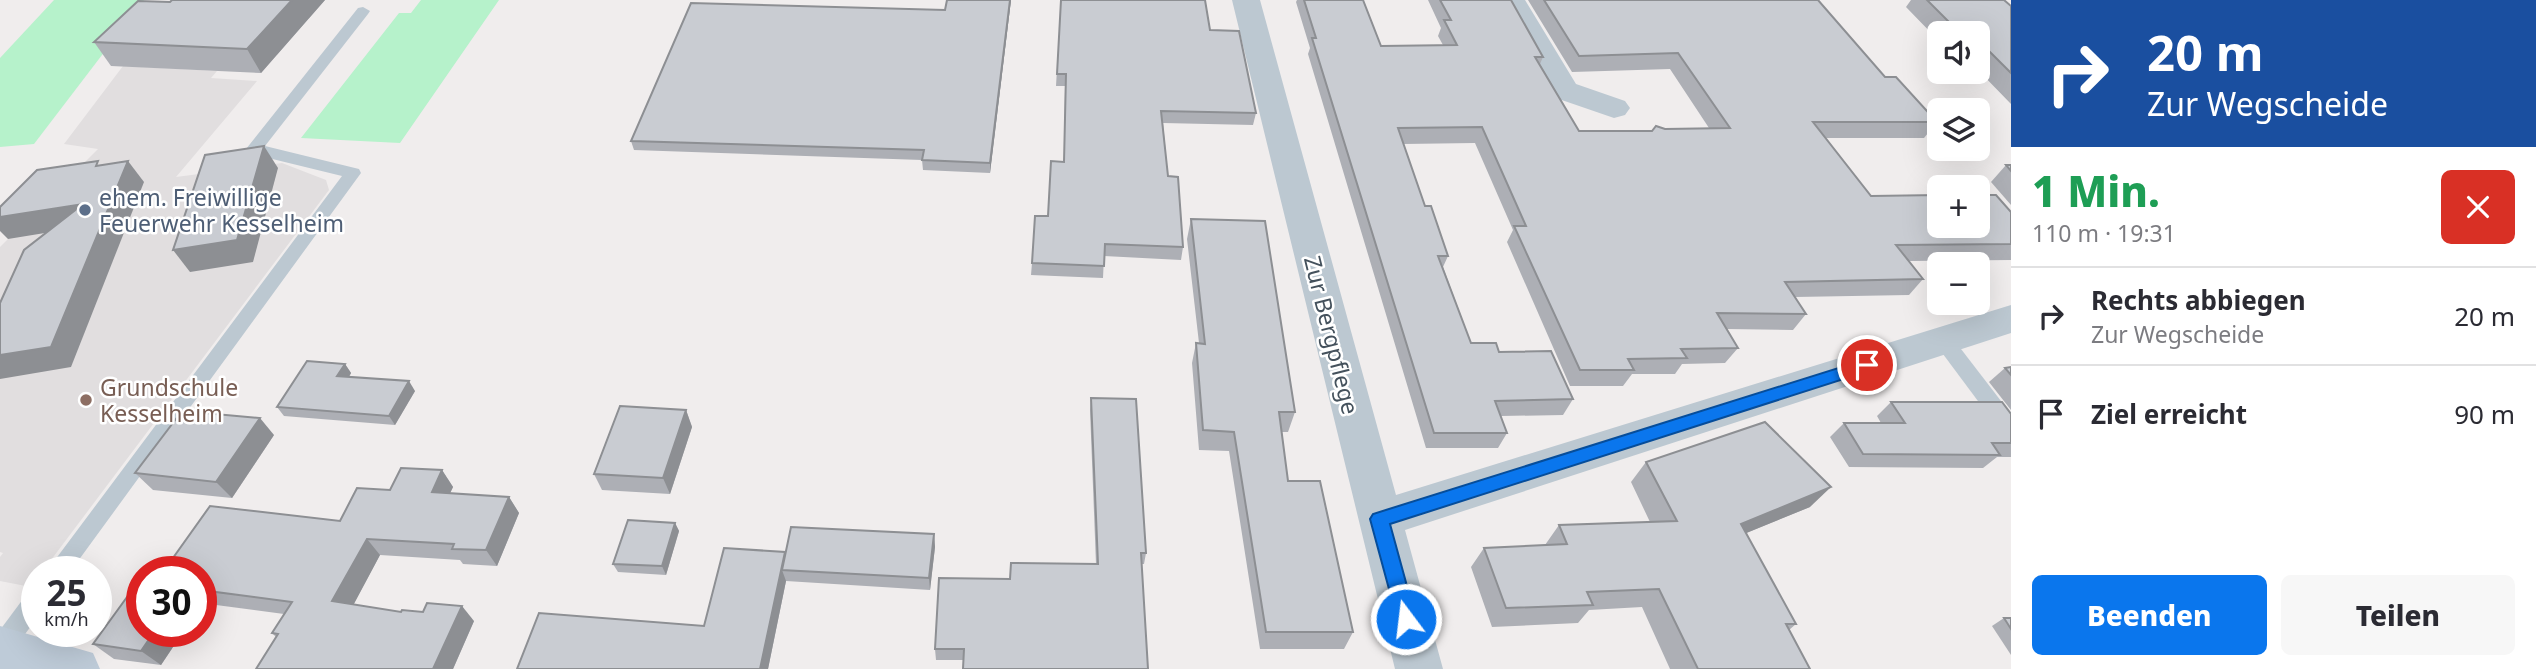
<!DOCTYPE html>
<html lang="de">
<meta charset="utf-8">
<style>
body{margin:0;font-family:"Noto Sans",sans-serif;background:#f7f7f7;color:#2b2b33;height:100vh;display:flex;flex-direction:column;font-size:26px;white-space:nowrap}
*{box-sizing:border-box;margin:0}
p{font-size:23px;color:#7c7c81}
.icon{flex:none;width:38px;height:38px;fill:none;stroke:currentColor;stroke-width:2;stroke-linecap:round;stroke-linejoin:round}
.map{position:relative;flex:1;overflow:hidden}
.sheet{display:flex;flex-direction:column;background:#fff;width:525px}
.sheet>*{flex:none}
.top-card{background:#1a4fa0;color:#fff;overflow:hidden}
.tools{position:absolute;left:1927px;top:21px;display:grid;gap:14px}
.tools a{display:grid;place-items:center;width:63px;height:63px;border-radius:10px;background:#fff;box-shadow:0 7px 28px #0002;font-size:35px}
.speed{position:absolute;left:21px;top:556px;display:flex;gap:14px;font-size:35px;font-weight:700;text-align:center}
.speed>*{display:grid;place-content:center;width:91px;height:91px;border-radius:50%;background:#fff;box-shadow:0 7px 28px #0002;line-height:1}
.speed small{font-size:18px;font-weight:400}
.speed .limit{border:10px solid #d22;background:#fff;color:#111}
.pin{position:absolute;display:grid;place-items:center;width:60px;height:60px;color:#fff;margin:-30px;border:4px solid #fff;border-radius:50%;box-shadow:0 2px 7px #0007}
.me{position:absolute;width:77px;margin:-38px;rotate:345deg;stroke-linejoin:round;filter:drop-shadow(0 0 5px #0008)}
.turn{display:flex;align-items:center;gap:24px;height:147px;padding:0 21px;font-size:32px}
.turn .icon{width:91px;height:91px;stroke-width:2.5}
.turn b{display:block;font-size:49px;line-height:60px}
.round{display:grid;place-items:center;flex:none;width:74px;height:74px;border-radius:10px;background:#f7f7f7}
.head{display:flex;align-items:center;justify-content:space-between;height:119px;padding:0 21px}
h1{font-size:42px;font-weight:800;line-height:52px;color:#1e9e55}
.button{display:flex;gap:14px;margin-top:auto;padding:14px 21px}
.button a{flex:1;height:80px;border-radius:10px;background:#0a76ed;color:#fff;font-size:28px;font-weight:800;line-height:80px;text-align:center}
.button a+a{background:#f7f7f7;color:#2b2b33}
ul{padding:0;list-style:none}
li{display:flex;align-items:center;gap:21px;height:98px;padding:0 21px;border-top:2px solid #e1e1e2}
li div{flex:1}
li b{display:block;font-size:26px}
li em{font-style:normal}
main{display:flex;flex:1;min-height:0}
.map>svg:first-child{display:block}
.education{fill:#e1dedf}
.green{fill:#b6f2cb}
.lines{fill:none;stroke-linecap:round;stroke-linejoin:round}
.lane{fill:#bcc8d1;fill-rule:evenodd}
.street{fill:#bcc8d1;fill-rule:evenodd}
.secondary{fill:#becbd8;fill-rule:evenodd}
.wall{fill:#adafb5}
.shaded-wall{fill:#8d8f93}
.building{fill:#c9ccd2;stroke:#8d8f93;stroke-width:2}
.route{fill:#0a76ed;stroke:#064d9a;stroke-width:2}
.service-dot{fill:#5c6f8a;stroke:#fff;stroke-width:2.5}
.education-dot{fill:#8d6e63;stroke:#fff;stroke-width:2.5}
.labels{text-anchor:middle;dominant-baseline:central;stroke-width:5;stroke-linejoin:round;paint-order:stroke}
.service-label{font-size:23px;fill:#4e5e75;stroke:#fff;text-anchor:start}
.street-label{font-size:23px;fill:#44515c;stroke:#fff}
.education-label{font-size:23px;fill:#785e54;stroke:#fff;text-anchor:start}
</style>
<main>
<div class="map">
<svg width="2011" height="669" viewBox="0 0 2011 669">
<rect width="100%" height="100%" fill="#f0eded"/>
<path class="education" d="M123,66L217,71L211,78L257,81L176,177L282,163L326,180L329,190L42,572H37V579L31,587L0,581V557L3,553L0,552V247L98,149L64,144Z"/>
<g class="green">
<path d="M54,0H144L34,144L0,147V58Z"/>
<path d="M421,0H499L400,143L301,138L399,13H411Z"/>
</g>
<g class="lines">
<g class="lane">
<path d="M363,7L370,11L368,14L265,146L359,169L361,173L70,572H46L342,176L248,153L246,149L358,8Z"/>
<path d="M1944,334L1951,336L2011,414V438L2004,436L1937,346L1934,341L1937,336Z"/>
<path d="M37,588V618L8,657L0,660V630L29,591Z"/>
</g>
<g class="street">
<path d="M1232,0H1260L1396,495L2011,305V333L1405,530L1443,669H1395Z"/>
<path d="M1497,0H1525L1576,84L1625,101L1630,108L1625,115L1614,118L1553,97Z"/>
</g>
<path class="secondary" d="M0,626L93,653L100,669H0Z"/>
</g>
<g class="wall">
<path d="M325,0L261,73L111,66L94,42L170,2Z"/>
<path d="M947,0H1011L990,173L923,170L922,160L634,150L631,141L945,10Z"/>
<path d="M1061,0L1210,30L1256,113L1253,125L1163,123L1168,176L1183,247L1181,260L1104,256L1103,278L1031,275L1032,263L1048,216L1064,162L1065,86H1056Z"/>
<path d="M1297,0H1304L1381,46L1443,45L1438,36L1441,28L1428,0H1511L1543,57L1540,64L1579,131H1652L1665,129L1709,128L1670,69L1572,72L1528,0H1818L1885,77L1937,122L1924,138H1826L1871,196L2011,212V260L1909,261L1923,279L1909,295L1795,297L1806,314L1793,330L1727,329L1738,348L1725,363L1682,364L1675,374H1632L1623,386H1570L1507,242L1513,230L1475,143L1403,144L1425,206L1448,256L1443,267L1471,343L1499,352L1573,399L1563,415L1501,416L1507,433L1498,448H1426L1308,54L1310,48L1296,2Z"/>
<path d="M1911,0H1927L2011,6V104L1978,70V33H1939V41L1906,7Z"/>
<path d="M2006,165H2011V205L1991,182Z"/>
<path d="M1191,219L1295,412L1288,432H1282L1288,481L1353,632L1344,649H1260L1229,451L1199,450L1192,363L1196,343H1199L1187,239Z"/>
<path d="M345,364L351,373L349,377L415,391L395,425L284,416L277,407Z"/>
<path d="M2011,367V410L1989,382L2005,368Z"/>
<path d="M1091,398L1146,553L1144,564H1141L964,660H936L935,649L1010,579L1096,564L1090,410Z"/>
<path d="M1891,402L2011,414V457H1997L1983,468L1849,467L1830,437L1844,423H1881L1877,416Z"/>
<path d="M686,410L692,427L670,494L602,490L594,474Z"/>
<path d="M274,435L232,498L153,490L135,473Z"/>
<path d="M1646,462L1810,507L1746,533L1796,624L1789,630L1810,669H1670L1642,607L1589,610L1578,623L1492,627L1471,567L1484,548L1545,545L1559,525L1650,522L1631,482Z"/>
<path d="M442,470L453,487L450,493L509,497L519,513L497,566L463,564L460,560L380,555L353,605L401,612L474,621L453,669H256L276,637L272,633L284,614L201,603V572L340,521L390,490Z"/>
<path d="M675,523L679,531L666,575L618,572L613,564Z"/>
<path d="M934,534L935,547L930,590L786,581L768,669H517L704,626L785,555Z"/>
<path d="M2004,618H2011V655L1992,626Z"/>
<path d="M142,632H183L161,665L114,659L93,644Z"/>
</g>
<g class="shaded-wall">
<path d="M292,0H325L261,73L247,49Z"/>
<path d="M1010,0H1011L990,173V163Z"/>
<path d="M264,146L278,168L253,262L190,272L173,250Z"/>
<path d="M128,161L144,182L71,367L0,379V355Z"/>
<path d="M83,204L100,224L8,239L0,231V217Z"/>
<path d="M345,364L351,373L344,385L337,376Z"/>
<path d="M409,381L415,391L395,425L389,416Z"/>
<path d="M686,410L692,427L670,494L663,478Z"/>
<path d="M260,418L274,435L232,498L216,482Z"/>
<path d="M442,470L453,487L443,508L432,492Z"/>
<path d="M1831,487L1810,507L1722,543L1741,524Z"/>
<path d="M509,497L519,513L497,566L486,550Z"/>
<path d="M675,523L679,531L666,575L662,566Z"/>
<path d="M934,534L935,547L930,590L929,578Z"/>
<path d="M367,539L380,555L347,617L332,601Z"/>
<path d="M785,552L789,566L782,570L786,581L768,669H760Z"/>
<path d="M462,606L474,621L453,669H433Z"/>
<path d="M154,632H183L161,665L141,651Z"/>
</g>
<g class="building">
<path d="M172,0H292L247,49L94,42L138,1L170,2Z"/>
<path d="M947,0H1010L990,163L922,160L924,150L631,141L691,3L945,10Z"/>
<path d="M1061,0H1205L1210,30L1239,31L1256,113L1161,111L1168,176L1178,177L1183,247L1105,244L1104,266L1032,263L1035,216H1048L1051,161L1064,162L1066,74H1057Z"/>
<path d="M1304,0H1363L1381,46L1457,45L1444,20H1451L1440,0H1511L1543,57H1535L1579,131H1652L1656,126L1665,129L1730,128L1678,53L1579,56L1544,0H1818L1885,77H1896L1937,122H1813L1871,196L1939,195V226H1978V195H1996L2011,212V244L1896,245L1923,279L1785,282L1806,314L1717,313L1738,348L1681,349L1687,358L1628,359L1634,370H1580L1514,226H1526L1482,127L1398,128L1425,206H1431L1448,256H1438L1471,343H1496L1499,352L1551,351L1573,399L1495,401L1507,433H1434L1312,38H1316Z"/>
<path d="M1927,0H2004L2011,6V73L1984,46H1978V33H1960Z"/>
<path d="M264,146L237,240L173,250L205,155Z"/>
<path d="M98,161L96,166L128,161L51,347L0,355V303L24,250L83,204L0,217V207L37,170Z"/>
<path d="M2006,165H2011V171Z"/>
<path d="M1191,219L1265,221L1295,412H1279L1288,481H1320L1353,632H1266L1234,432L1203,430L1196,343L1205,344Z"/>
<path d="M307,361L345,364L337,376L409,381L389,416L277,407Z"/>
<path d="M2011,367V375L2005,368Z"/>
<path d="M1091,398L1136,399L1146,553H1141L1148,669H963L964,649H935L939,578L1010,579L1011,563L1098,564Z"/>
<path d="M1891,402H2002L2011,414V443H1992L2000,455L1863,454L1844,423H1905Z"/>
<path d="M620,406L686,410L663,478L594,474Z"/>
<path d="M182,411L260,418L216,482L135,473Z"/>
<path d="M1765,422L1831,487L1741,524L1796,624H1786L1810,669H1698L1659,589L1587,592L1593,605L1506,608L1484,548L1567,544L1559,525L1677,521L1646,462Z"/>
<path d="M401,468L442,470L432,492L509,497L486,550L452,549L454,544L367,539L332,601L401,612L402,610L423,612L427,603L462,606L433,669H256L278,634L272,633L292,602L201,590V572H163L210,506L340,521L357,488L390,490Z"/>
<path d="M628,520L675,523L662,566L613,564Z"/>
<path d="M791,527L934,534L929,578L782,570Z"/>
<path d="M724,548L785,552L760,669H517L539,613L704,626Z"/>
<path d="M135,586L142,587V632H154L141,651L93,644Z"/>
<path d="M2004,618H2011V629Z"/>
</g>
<path class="route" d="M1867,359L1875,365L1872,370L1390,524L1416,619L1413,626L1406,628L1399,626L1370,519L1373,514Z"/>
<circle class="service-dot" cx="85" cy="210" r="7"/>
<circle class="education-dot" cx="86" cy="400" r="7"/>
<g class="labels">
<g class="service-label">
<text x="99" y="197">ehem. Freiwillige<tspan x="99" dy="26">Feuerwehr Kesselheim</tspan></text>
</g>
<g class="street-label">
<text transform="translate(1332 335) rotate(76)">Zur Bergpflege</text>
</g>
<g class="education-label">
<text x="100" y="387">Grundschule<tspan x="100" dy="26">Kesselheim</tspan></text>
</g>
</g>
</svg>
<div class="tools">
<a><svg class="icon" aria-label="sound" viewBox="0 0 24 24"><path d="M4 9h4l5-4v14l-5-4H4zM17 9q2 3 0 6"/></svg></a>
<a><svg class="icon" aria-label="layers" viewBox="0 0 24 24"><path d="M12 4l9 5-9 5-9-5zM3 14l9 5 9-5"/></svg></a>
<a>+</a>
<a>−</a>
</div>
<div class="speed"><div>25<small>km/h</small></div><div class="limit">30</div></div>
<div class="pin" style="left:1867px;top:365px;background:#d93025"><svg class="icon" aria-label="arrive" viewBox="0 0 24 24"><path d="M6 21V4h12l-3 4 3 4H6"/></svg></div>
<svg class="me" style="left:1406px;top:619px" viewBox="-20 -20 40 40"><circle r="17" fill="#0a76ed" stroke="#fff" stroke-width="3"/><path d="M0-11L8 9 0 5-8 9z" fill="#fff"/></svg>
</div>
<section class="sheet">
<div class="top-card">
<div class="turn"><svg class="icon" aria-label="right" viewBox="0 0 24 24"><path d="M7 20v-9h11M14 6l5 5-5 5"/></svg><div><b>20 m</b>Zur Wegscheide</div></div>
</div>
<div class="head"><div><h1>1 Min.</h1><p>110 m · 19:31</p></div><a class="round" style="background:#d93025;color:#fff"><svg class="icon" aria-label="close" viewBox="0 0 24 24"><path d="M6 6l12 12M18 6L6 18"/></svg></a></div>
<ul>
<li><svg class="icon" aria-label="right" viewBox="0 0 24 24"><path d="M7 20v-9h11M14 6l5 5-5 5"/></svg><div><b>Rechts abbiegen</b><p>Zur Wegscheide</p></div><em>20 m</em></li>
<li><svg class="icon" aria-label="arrive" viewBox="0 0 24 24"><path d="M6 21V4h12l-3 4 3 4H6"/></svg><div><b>Ziel erreicht</b></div><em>90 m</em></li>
</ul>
<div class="button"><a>Beenden</a><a>Teilen</a></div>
</section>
</main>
